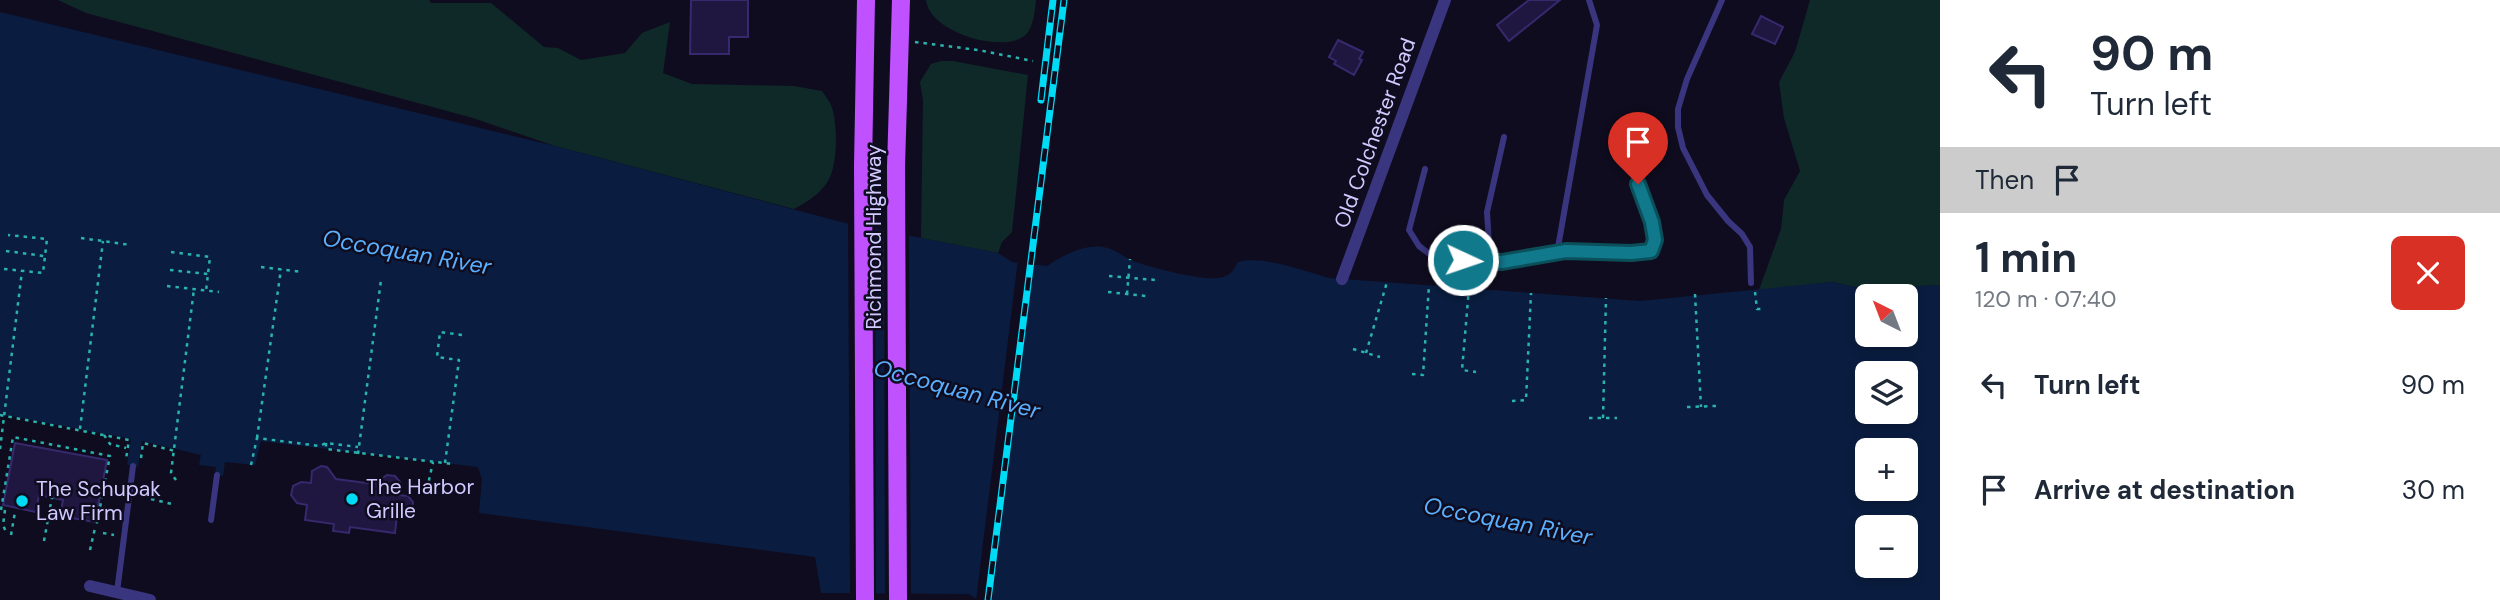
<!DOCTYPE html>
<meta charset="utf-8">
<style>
body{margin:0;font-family:"DM Sans",sans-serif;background:#f2f2f3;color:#1f2937;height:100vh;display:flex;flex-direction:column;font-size:26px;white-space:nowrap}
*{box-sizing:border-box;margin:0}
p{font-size:23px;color:#747a83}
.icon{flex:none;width:38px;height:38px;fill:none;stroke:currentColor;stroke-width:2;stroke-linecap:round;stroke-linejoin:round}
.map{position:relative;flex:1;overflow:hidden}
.sheet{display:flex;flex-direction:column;background:#fff;width:560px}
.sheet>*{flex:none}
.banner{background:#fff;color:#1f2937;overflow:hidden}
.needle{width:46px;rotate:318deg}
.buttons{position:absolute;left:1855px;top:284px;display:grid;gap:14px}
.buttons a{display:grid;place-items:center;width:63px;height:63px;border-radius:10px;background:#fff;box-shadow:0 4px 10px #0003;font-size:35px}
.pin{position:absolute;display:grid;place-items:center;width:60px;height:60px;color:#fff;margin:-72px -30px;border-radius:50% 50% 50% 0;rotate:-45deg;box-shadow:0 0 7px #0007}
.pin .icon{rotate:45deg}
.me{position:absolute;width:77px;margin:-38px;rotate:93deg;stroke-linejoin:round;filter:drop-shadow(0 0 5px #0008)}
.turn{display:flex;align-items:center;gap:24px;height:147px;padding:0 35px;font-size:32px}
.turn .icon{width:91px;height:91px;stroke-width:2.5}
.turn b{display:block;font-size:49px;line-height:60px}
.then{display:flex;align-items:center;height:66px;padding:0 35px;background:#0003;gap:14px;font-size:26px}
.round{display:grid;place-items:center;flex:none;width:74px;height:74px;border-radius:10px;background:#f2f2f3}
.summary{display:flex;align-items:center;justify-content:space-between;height:119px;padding:0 35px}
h1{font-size:42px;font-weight:700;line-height:52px}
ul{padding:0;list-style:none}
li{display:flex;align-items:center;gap:21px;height:105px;padding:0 35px}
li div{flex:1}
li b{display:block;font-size:26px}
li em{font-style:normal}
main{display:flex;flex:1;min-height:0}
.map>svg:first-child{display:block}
.green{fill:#0f2928}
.water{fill:#0a1d40;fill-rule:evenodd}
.pier{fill:#0f0c1f}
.building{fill:#201741;stroke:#37296d;stroke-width:2}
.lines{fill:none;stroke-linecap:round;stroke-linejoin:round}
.path{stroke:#2ab3ac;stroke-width:2.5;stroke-dasharray:3.5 5;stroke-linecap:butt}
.service{stroke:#39357f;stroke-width:6}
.minor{stroke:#39357f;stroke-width:12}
.primary{stroke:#bf51ff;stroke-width:18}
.rail-casing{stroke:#00dbf5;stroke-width:7}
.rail{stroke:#0f0c1f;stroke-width:4.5;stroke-dasharray:13;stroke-linecap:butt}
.route-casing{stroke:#0b4f5b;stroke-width:18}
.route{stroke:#11798c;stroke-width:12}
.poi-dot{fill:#00dbf5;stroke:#0f0c1f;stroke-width:2.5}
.labels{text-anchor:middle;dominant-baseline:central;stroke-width:5;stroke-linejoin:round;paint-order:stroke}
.street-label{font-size:21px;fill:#d0caff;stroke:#0f0c1f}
.poi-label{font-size:21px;fill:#d0caff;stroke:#0f0c1f;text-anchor:start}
.water-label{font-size:23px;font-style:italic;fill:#58b0ff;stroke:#0f0c1f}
</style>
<main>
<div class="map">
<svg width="1940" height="600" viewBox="0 0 1940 600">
<rect width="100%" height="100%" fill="#0f0c1f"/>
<g class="green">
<path d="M58,0H429L431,3H491L544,47L558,48L581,60L625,53L642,33L670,22L663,73L692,84L794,86L822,91C825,96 829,100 831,105C838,123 838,165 828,181C820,194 807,202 794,209L555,146L473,118L86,13Z"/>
<path d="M926,0H1036C1035,10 1034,23 1028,32C1012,56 930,35 926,0Z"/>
<path d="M1810,0H1940V285L1864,289L1832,282L1759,290L1781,229L1784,200L1800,171L1784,118L1779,82L1795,52Z"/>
<path d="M941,61H953L1028,75L1012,232L1002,242L998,253L921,238L923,100L920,82L931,64Z"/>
</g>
<path class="water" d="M0,12L555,146L845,223L998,253L1012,262L1047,266C1062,256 1084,244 1103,247C1113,248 1124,257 1133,261C1149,267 1208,283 1223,277C1231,275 1234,269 1238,262C1261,255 1305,271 1329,278L1640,301L1832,282L1864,289L1940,285V600H978L969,594L821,593L815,557L479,513L482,479L478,467L261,441L255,465L225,462L223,476L215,474L216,467L199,465L201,455L142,441L138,467L127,465L131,439L0,414ZM1867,296H1906V334H1867ZM1867,373H1906V411H1867ZM1867,450H1906V488H1867ZM1867,527H1906V565H1867Z"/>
<g class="pier">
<path d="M848,220L875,225L876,597H850Z"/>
<path d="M884,227L909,232L911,597H885Z"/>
<path d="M1018,259L1034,261L992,600H976Z"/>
</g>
<g class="building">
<path d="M691,0H748V37H729V54H690Z"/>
<path d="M1529,0H1560L1509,41L1497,25Z"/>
<path d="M1761,16L1783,27L1775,44L1752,34Z"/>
<path d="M1338,40L1363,52L1359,59L1362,60L1354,75L1334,64L1336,61L1329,57Z"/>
<path d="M1462,227L1478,229L1477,245L1461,244Z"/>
<path d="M15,443L107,460L95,522L60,516L63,500L39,495L36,512L3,505Z"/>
<path d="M321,466L327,467L336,479L374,484L387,475L395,476L400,482L398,495L408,496L413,502L412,511L406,516L397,515L395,533L350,527L349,533L333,531L334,524L305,520L307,505L297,503L291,495L293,486L301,482L311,483L312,471Z"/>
</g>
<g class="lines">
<g class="path">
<path d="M915,42L978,50L1033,61"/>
<path d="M81,238L131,245"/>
<path d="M6,251L44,256"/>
<path d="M171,252L210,257L206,291"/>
<path d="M261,267L303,272"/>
<path d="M4,269L43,273L47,239L8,235"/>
<path d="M170,270L208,274"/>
<path d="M1109,276L1156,280"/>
<path d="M167,286L219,292"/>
<path d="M1469,288L1462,370L1476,372"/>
<path d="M1108,292L1146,296"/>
<path d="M1755,292L1757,309H1765"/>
<path d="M1127,294L1130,259"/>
<path d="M1695,294L1701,407"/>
<path d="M1353,349L1380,357"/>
<path d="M1366,353L1387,282"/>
<path d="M1412,374L1423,375L1429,285"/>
<path d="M1512,401L1526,400L1531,293"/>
<path d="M1687,407L1716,406"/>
<path d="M0,415L129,440L126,459"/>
<path d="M1589,418H1617"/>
<path d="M1603,418L1606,298"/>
<path d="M80,429L103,241"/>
<path d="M104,435L110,444L126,448"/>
<path d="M257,438L281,269"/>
<path d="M326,443V449L452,464"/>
<path d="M0,449L22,271"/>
<path d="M358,454L381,280"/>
<path d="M141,458L143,443L175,451"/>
<path d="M445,463L459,360L437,357L440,332L462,335"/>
<path d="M251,465L257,438L320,446L326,443L358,447"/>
<path d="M176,480L171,473L194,289"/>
<path d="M427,489L433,462"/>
<path d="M103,491L121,494"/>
<path d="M151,499L172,504"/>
<path d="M1,510L13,437L110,456L96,528"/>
<path d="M5,510L3,525L7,534"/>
<path d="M103,533L114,535"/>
<path d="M11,535L15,512"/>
<path d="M44,541L52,497"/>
<path d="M90,550L95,528"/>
</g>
<g class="service">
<path d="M1722,0L1687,79L1678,109V127L1683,148L1707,195L1728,221L1742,234L1750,247L1751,283"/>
<path d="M1425,169L1409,230L1419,246L1436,259L1502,263L1566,251L1631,253L1651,251L1655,240L1652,222L1638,184"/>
<path d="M1557,253L1597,25L1589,0"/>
<path d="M1490,262L1487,212L1504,137"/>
<path d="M211,520L217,475"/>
<path d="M117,592L133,466"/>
</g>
<g class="minor">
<path d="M1342,279L1445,0"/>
<path d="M90,586L150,600"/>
</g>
<g class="primary">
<path d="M865,600L863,166L866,0"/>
<path d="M898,600L896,167L901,0"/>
</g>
<g class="rail-casing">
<g id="rail">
<path d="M1041,100L1053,0"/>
<path d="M988,600L1064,0"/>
</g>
</g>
<use href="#rail" class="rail"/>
</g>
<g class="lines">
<g class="route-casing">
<path id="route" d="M1463,260L1502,262L1566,251L1631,253L1651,251L1655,240L1652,222L1638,184"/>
</g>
<use href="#route" class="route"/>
</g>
<g class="poi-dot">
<circle cx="352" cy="499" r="7"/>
<circle cx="22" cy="501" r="7"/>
</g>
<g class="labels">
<g class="street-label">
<text transform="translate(1375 133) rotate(-70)">Old Colchester Road</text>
<text transform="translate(874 237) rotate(-90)">Richmond Highway</text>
</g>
<g class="poi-label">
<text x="366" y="487">The Harbor<tspan x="366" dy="24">Grille</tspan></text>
<text x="36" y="489">The Schupak<tspan x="36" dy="24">Law Firm</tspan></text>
</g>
<g class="water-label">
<text transform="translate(407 252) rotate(10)">Occoquan River</text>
<text transform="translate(957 389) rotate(15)">Occoquan River</text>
<text transform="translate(1508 521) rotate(11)">Occoquan River</text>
</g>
</g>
</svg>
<div class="buttons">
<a><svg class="needle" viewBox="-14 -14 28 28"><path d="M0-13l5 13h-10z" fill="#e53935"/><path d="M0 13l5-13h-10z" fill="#747a83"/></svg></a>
<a><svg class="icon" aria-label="layers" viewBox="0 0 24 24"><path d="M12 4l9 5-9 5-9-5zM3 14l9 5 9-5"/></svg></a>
<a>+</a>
<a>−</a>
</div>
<div class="pin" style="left:1638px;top:184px;background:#d93025"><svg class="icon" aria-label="arrive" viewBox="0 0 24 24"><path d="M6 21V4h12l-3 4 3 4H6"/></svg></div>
<svg class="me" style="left:1463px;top:260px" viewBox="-20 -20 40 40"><circle r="17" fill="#11798c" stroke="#fff" stroke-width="3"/><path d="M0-11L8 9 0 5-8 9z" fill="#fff"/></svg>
</div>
<section class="sheet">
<div class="banner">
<div class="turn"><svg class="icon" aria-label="left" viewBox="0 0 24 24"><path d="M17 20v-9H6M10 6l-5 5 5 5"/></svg><div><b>90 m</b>Turn left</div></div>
<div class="then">Then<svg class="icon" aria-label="arrive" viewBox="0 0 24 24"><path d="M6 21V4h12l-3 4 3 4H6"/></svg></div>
</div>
<div class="summary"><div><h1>1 min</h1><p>120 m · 07:40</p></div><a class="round" style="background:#d93025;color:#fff"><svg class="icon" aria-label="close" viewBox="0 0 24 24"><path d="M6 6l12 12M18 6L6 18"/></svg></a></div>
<ul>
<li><svg class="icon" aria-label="left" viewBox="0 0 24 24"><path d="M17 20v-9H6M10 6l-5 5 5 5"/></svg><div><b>Turn left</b></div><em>90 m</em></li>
<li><svg class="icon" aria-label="arrive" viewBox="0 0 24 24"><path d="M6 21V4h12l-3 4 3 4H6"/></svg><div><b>Arrive at destination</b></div><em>30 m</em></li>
</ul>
</section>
</main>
